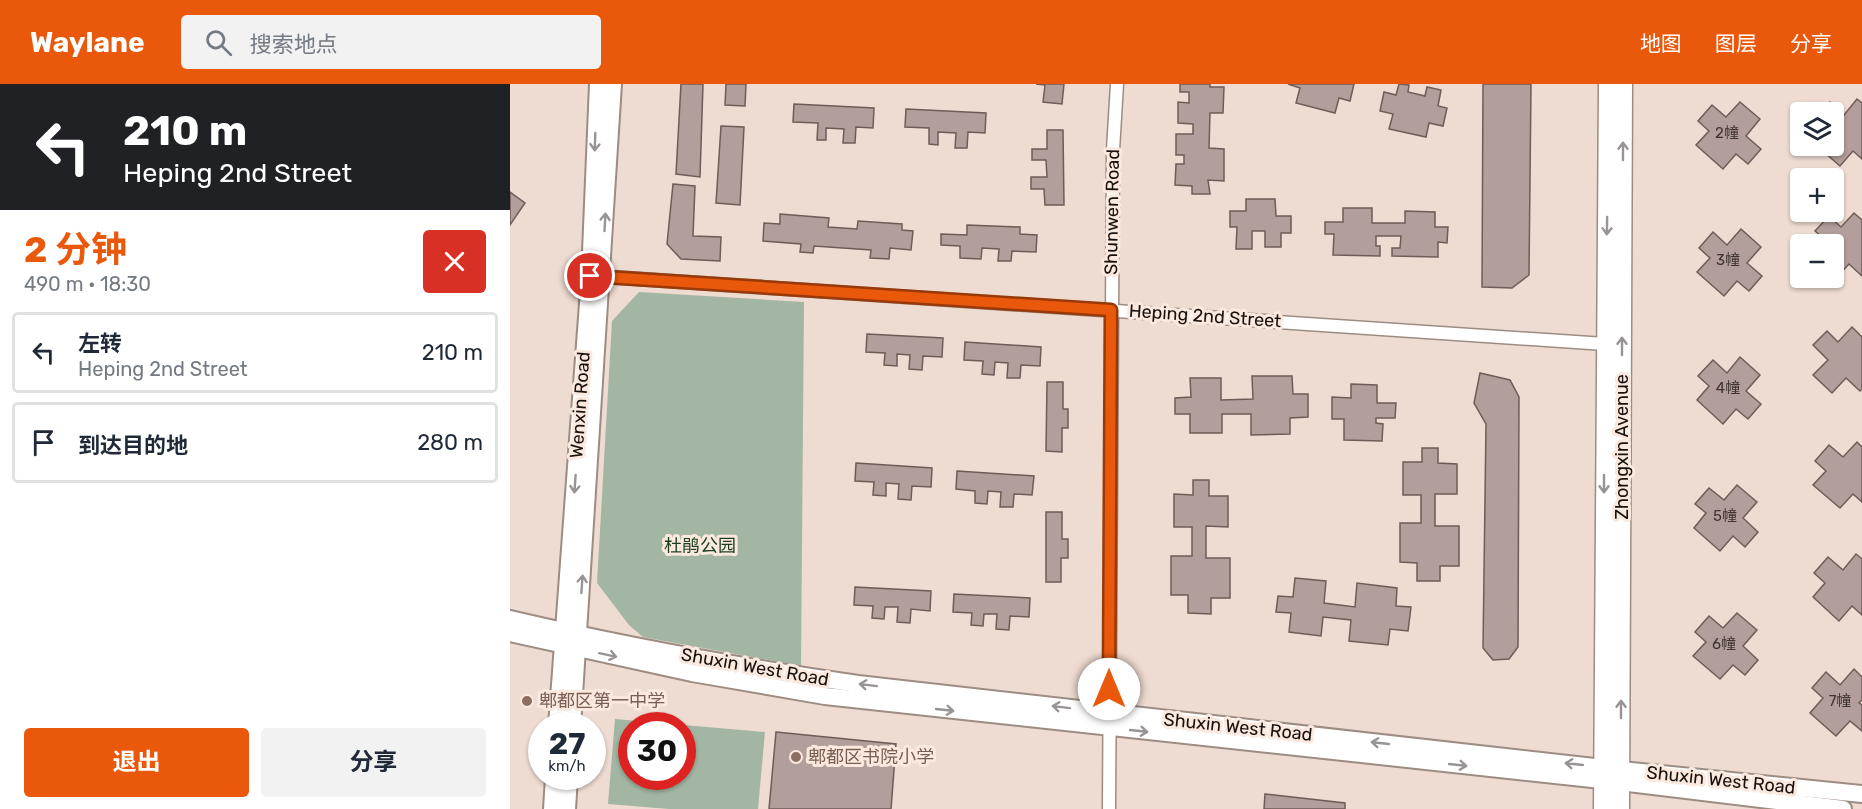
<!DOCTYPE html>
<html lang="zh">
<meta charset="utf-8">
<style>
body{margin:0;font-family:Rubik,"Noto Sans SC",sans-serif;background:#f2f2f3;color:#1f2937;height:100vh;display:flex;flex-direction:column;font-size:22px;white-space:nowrap}
*{box-sizing:border-box;margin:0}
p{font-size:20px;color:#747a83}
.icon{flex:none;width:33px;height:33px;fill:none;stroke:currentColor;stroke-width:2;stroke-linecap:round;stroke-linejoin:round}
.map{position:relative;flex:1;overflow:hidden}
.sheet{display:flex;flex-direction:column;background:#fff;width:510px}
.sheet>*{flex:none}
.guide{background:#202124;color:#fff;overflow:hidden}
.buttons{position:absolute;left:1280px;top:18px;display:grid;gap:12px}
.buttons a{display:grid;place-items:center;width:54px;height:54px;border-radius:6px;background:#fff;box-shadow:0 2px 4px #0004;font-size:30px}
.speed{position:absolute;left:18px;top:628px;display:flex;gap:12px;font-size:30px;font-weight:700;text-align:center}
.speed>*{display:grid;place-content:center;width:78px;height:78px;border-radius:50%;background:#fff;box-shadow:0 2px 4px #0004;line-height:1}
.speed small{font-size:15px;font-weight:400}
.speed .limit{border:9px solid #d22;background:#fff;color:#111}
.pin{position:absolute;display:grid;place-items:center;width:51px;height:51px;color:#fff;margin:-26px;border:3px solid #fff;border-radius:50%;box-shadow:0 2px 6px #0007}
.me{position:absolute;width:66px;margin:-33px;rotate:0deg;stroke-linejoin:round;filter:drop-shadow(0 0 4px #0008)}
.turn{display:flex;align-items:center;gap:21px;height:126px;padding:0 24px;font-size:27px}
.turn .icon{width:78px;height:78px;stroke-width:2.5}
.turn b{display:block;font-size:42px;line-height:51px}
.round{display:grid;place-items:center;flex:none;width:63px;height:63px;border-radius:6px;background:#f2f2f3}
.headline{display:flex;align-items:center;justify-content:space-between;height:102px;padding:0 24px}
h1{font-size:36px;font-weight:700;line-height:45px;color:#ea580c}
.button{display:flex;gap:12px;margin-top:auto;padding:12px 24px}
.button a{flex:1;height:69px;border-radius:6px;background:#ea580c;color:#fff;font-size:24px;font-weight:700;line-height:69px;text-align:center}
.button a+a{background:#f2f2f3;color:#1f2937}
ul{padding:0;list-style:none}
li{display:flex;align-items:center;gap:18px;height:81px;margin:0 12px 9px;padding:0 12px;border:3px solid #e0e1e3;border-radius:6px}
li div{flex:1}
li b{display:block;font-size:22px}
li em{font-style:normal}
header{display:flex;align-items:center;gap:36px;box-sizing:border-box;height:84px;padding:0 30px;background:#ea580c;color:#fff}
header strong{font-size:28px}
nav{display:flex;gap:33px;margin-inline-start:auto;font-size:21px}
.search{width:420px;height:54px;background:#f2f2f3;display:flex;align-items:center;gap:15px;box-sizing:border-box;padding:0 21px;border-radius:6px;color:#747a83;font-size:22px}
main{display:flex;flex:1;min-height:0}
.map>svg:first-child{display:block}
.green{fill:#a3b6a3;fill-rule:evenodd}
.building{fill:#b29e9a;stroke:#6f5c58;stroke-width:1.5}
.lines{fill:none;stroke-linecap:round;stroke-linejoin:round}
.street-casing{stroke:#9d8c82;stroke-width:15}
.secondary-casing{stroke:#9d8c82;stroke-width:20}
.primary-casing{stroke:#9d8c82;stroke-width:21}
.street{stroke:#fff;stroke-width:12}
.secondary{stroke:#fff;stroke-width:16}
.primary{stroke:#fff;stroke-width:18}
.oneway{stroke:#979493}
.route-casing{stroke:#983908;stroke-width:15}
.route{stroke:#ea580c;stroke-width:10}
.education-dot{fill:#8d6e63;stroke:#fbe8de;stroke-width:2}
.labels{text-anchor:middle;dominant-baseline:central;stroke-width:6;stroke-linejoin:round;paint-order:stroke}
.number-label{font-size:15px;fill:#3e3431}
.street-label{font-size:18px;fill:#18110e;stroke:#fbe8de}
.park-label{font-size:18px;fill:#193e1d;stroke:#fbe8de}
.education-label{font-size:18px;fill:#785e54;stroke:#fbe8de;text-anchor:start}
</style>
<header>
<strong>Waylane</strong>
<div class="search"><svg class="icon" aria-label="search" viewBox="0 0 24 24"><circle cx="10" cy="10" r="6"/><path d="M15 15l6 6"/></svg>搜索地点</div>
<nav><a>地图</a><a>图层</a><a>分享</a></nav>
</header>
<main>
<section class="sheet">
<div class="guide">
<div class="turn"><svg class="icon" aria-label="left" viewBox="0 0 24 24"><path d="M17 20v-9H6M10 6l-5 5 5 5"/></svg><div><b>210 m</b>Heping 2nd Street</div></div>
</div>
<div class="headline"><div><h1>2 分钟</h1><p>490 m · 18:30</p></div><a class="round" style="background:#d93025;color:#fff"><svg class="icon" aria-label="close" viewBox="0 0 24 24"><path d="M6 6l12 12M18 6L6 18"/></svg></a></div>
<ul>
<li><svg class="icon" aria-label="left" viewBox="0 0 24 24"><path d="M17 20v-9H6M10 6l-5 5 5 5"/></svg><div><b>左转</b><p>Heping 2nd Street</p></div><em>210 m</em></li>
<li><svg class="icon" aria-label="arrive" viewBox="0 0 24 24"><path d="M6 21V4h12l-3 4 3 4H6"/></svg><div><b>到达目的地</b></div><em>280 m</em></li>
</ul>
<div class="button"><a>退出</a><a>分享</a></div>
</section>
<div class="map">
<svg width="1352" height="725" viewBox="0 0 1352 725">
<rect width="100%" height="100%" fill="#eedbd1"/>
<g class="green">
<path d="M129,208L294,218L291,582L133,553L119,541L87,499L102,237Z"/>
<path d="M105,635L255,648L248,725H159L98,720ZM122,642H172V693H122Z"/>
</g>
<g class="building">
<path d="M171,0H193L190,93L166,90Z"/>
<path d="M216,0H236L235,22L215,21Z"/>
<path d="M526,0H554L552,20L533,18L535,1Z"/>
<path d="M670,0H700V3H714L713,29H700L699,64L714,65V97L698,96L700,110H682V102L665,101L666,80H674V71H666V50H683V40L668,39V18L679,19V8H670Z"/>
<path d="M778,0H844L840,17L829,14L825,29L786,19L790,4Z"/>
<path d="M889,0L899,1L898,8L915,12L917,3L931,6L928,22L937,24L933,42L919,39L916,53L879,45L883,30L870,27L874,8L886,11Z"/>
<path d="M973,0H1021L1019,191L1002,204L972,203Z"/>
<path d="M1347,15L1352,19V75L1343,67L1330,82L1307,62H1323V28H1310L1320,18L1334,31Z"/>
<path d="M1230,18L1250,35L1236,52L1251,65L1238,80L1226,70L1213,85L1186,61L1199,47L1188,37L1202,21L1216,33Z"/>
<path d="M284,20L364,24L363,44L346,43L345,59H333L334,45L316,44V56H307L308,39L283,38Z"/>
<path d="M396,25L476,29L475,49L458,48L457,64H445L446,49L428,48V61L419,60V44L395,43Z"/>
<path d="M211,42L234,43L230,121L206,119Z"/>
<path d="M537,46H553L554,121H535L534,105H521V93H537L536,76H522V65H537Z"/>
<path d="M163,100L185,102L183,152L211,153L210,177L171,175L157,160Z"/>
<path d="M0,108L15,119L0,141Z"/>
<path d="M736,115H765L766,132H781V149H771V163H755V147H742V165H726L727,143H720V127H736Z"/>
<path d="M833,124H862V139H895V127L925,128V143H938L937,159L928,158V173L882,172V164H890L891,152H866V162H870V172L823,171L824,150H815V138H833Z"/>
<path d="M1344,129L1352,136V192L1339,180L1325,195L1323,193V160H1320L1305,147L1319,132L1331,143Z"/>
<path d="M270,130L319,134L318,143L347,145L348,137L392,140V146L403,147L401,166L380,164L379,175L360,174L361,166L304,162L303,169L290,168L291,160L253,157L254,139L270,140Z"/>
<path d="M457,141L510,143V150L527,151L526,168L502,167L501,177H488L489,165L472,164L471,175L450,174V162L431,161V150L457,151Z"/>
<path d="M1231,145L1251,163L1237,179L1252,192L1239,207L1227,197L1214,212L1187,188L1200,174L1189,164L1203,148L1217,161Z"/>
<path d="M1342,243L1352,253V305L1350,307L1336,294L1322,309L1303,291L1318,276L1303,261L1317,247L1328,258Z"/>
<path d="M357,250L433,254L432,273L413,272L412,286L399,285L400,271L387,270V282L374,281L375,269L356,268Z"/>
<path d="M455,258L531,263L530,282L511,281L510,294H497L498,279L485,278L484,291L472,290L473,277L454,276Z"/>
<path d="M1230,273L1250,291L1236,307L1251,320L1238,335L1226,325L1213,340L1187,316L1199,302L1188,292L1203,276L1217,289Z"/>
<path d="M970,289L1000,296L1009,313L1008,563L999,575L983,576L973,564L976,340L964,319Z"/>
<path d="M742,292H782L783,310H798V333L780,334V350L741,351V330H712V349H680V330H665V314L681,313L680,294H711V316L743,315Z"/>
<path d="M537,298H553V325H558V344H552V368L536,367Z"/>
<path d="M841,300L867,301V319H886L885,334H866V339L873,340L872,357L834,356V335H822V313L841,314Z"/>
<path d="M1347,358L1352,363V418L1343,410L1330,424L1303,401L1316,387L1305,377L1319,361L1333,373Z"/>
<path d="M912,364H928V379L947,380V410H925V442H949V482H930V497H907V479L890,478V439H911V411H893V378H912Z"/>
<path d="M346,379L422,384L421,403L402,402L401,416L388,415L389,400L376,399V412L363,411L364,398L345,397Z"/>
<path d="M447,387L524,392L522,411L504,410L503,423H490L491,408L478,407L477,420L465,419V407L446,405Z"/>
<path d="M683,396H699V412H718V443L696,442V474H720V514H701V530L678,529V511H661V472H682V443H664V410L683,411Z"/>
<path d="M1227,401L1247,418L1233,434L1248,448L1235,463L1223,452L1210,467L1184,444L1196,429L1185,420L1199,404L1214,416Z"/>
<path d="M536,428H552V455H558V474H551V498H536Z"/>
<path d="M1346,470L1352,475V531L1342,522L1329,537L1303,513L1315,499L1304,489L1318,473L1333,486Z"/>
<path d="M785,494L816,497L814,519L845,523L847,499L887,504L886,522L901,523L898,547L880,545L878,561L839,557L841,536L813,533L811,552L779,548L781,529L766,528L768,512L783,513Z"/>
<path d="M345,503L421,507L420,527L401,525L400,539L387,538L388,523H375L374,535L362,534L363,522L344,521Z"/>
<path d="M444,510L520,514L519,533L500,532L499,546L486,545L487,530H474L473,542L461,541L462,529L443,528Z"/>
<path d="M1227,529L1247,546L1233,562L1248,576L1235,591L1223,581L1210,595L1183,572L1196,558L1185,548L1199,532L1213,544Z"/>
<path d="M1344,585L1352,593V616L1349,619L1352,621V647L1340,637L1326,652L1300,629L1313,614L1302,604L1316,588L1330,601Z"/>
<path d="M266,648L386,660L381,725H259Z"/>
<path d="M755,710L835,719V725H754Z"/>
</g>
<g class="lines">
<g class="street-casing">
<g id="street">
<path d="M85,192L1095,260"/>
<path d="M599,725L603,66L607,0"/>
</g>
</g>
<g class="secondary-casing">
<g id="secondary">
<path d="M0,535C115,562 231,583 348,600L1111,686L1352,710"/>
<path d="M0,549L182,589L315,612L1110,698L1333,725"/>
<path d="M47,642L80,192L88,0"/>
<path d="M62,642L103,0"/>
<path d="M42,725L44,693"/>
<path d="M57,725L59,693"/>
</g>
</g>
<g class="primary-casing">
<g id="primary">
<path d="M1093,725L1098,0"/>
<path d="M1110,725L1113,0"/>
</g>
</g>
<use href="#street" class="street"/>
<use href="#secondary" class="secondary"/>
<use href="#primary" class="primary"/>
</g>
<defs><path id="oneway-shaft" d="M-6 0H5M1.5-3L5.5 0L1.5 3" fill="none" stroke-width="1.6" stroke-linecap="round" stroke-linejoin="round" transform="scale(1.5)"/></defs>
<g class="oneway">
<use href="#oneway-shaft" transform="translate(85 58) rotate(92)"/>
<use href="#oneway-shaft" transform="translate(1113 67) rotate(-90)"/>
<use href="#oneway-shaft" transform="translate(95 138) rotate(-87)"/>
<use href="#oneway-shaft" transform="translate(1097 142) rotate(91)"/>
<use href="#oneway-shaft" transform="translate(1112 262) rotate(-90)"/>
<use href="#oneway-shaft" transform="translate(65 400) rotate(94)"/>
<use href="#oneway-shaft" transform="translate(1094 400) rotate(90)"/>
<use href="#oneway-shaft" transform="translate(72 500) rotate(-86)"/>
<use href="#oneway-shaft" transform="translate(98 571) rotate(12)"/>
<use href="#oneway-shaft" transform="translate(358 601) rotate(-173)"/>
<use href="#oneway-shaft" transform="translate(551 623) rotate(-173)"/>
<use href="#oneway-shaft" transform="translate(1111 625) rotate(-90)"/>
<use href="#oneway-shaft" transform="translate(435 626) rotate(6)"/>
<use href="#oneway-shaft" transform="translate(629 647) rotate(6)"/>
<use href="#oneway-shaft" transform="translate(870 659) rotate(-174)"/>
<use href="#oneway-shaft" transform="translate(1064 680) rotate(-174)"/>
<use href="#oneway-shaft" transform="translate(948 681) rotate(6)"/>
</g>
<g class="lines">
<g class="route-casing">
<path id="route" d="M80,192L601,226L599,605"/>
</g>
<use href="#route" class="route"/>
</g>
<g class="education-dot">
<circle cx="17" cy="617" r="6"/>
<circle cx="286" cy="673" r="6"/>
</g>
<g class="labels">
<g class="number-label">
<text x="1217" y="49">2幢</text>
<text x="1218" y="176">3幢</text>
<text x="1218" y="304">4幢</text>
<text x="1215" y="432">5幢</text>
<text x="1214" y="560">6幢</text>
<text x="1330" y="617">7幢</text>
</g>
<g class="street-label">
<text transform="translate(602 128) rotate(-89)">Shunwen Road</text>
<text transform="translate(695 232) rotate(4)">Heping 2nd Street</text>
<text transform="translate(70 321) rotate(-86)">Wenxin Road</text>
<text transform="translate(1112 363) rotate(-90)">Zhongxin Avenue</text>
<text transform="translate(245 583) rotate(10)">Shuxin West Road</text>
<text transform="translate(728 643) rotate(6)">Shuxin West Road</text>
<text transform="translate(1211 696) rotate(6)">Shuxin West Road</text>
</g>
<g class="park-label">
<text x="190" y="462">杜鹃公园</text>
</g>
<g class="education-label">
<text x="29" y="617">郫都区第一中学</text>
<text x="298" y="673">郫都区书院小学</text>
</g>
</g>
</svg>
<div class="buttons">
<a><svg class="icon" aria-label="layers" viewBox="0 0 24 24"><path d="M12 4l9 5-9 5-9-5zM3 14l9 5 9-5"/></svg></a>
<a>+</a>
<a>−</a>
</div>
<div class="speed"><div>27<small>km/h</small></div><div class="limit">30</div></div>
<div class="pin" style="left:80px;top:192px;background:#d93025"><svg class="icon" aria-label="arrive" viewBox="0 0 24 24"><path d="M6 21V4h12l-3 4 3 4H6"/></svg></div>
<svg class="me" style="left:599px;top:605px" viewBox="-20 -20 40 40"><circle r="19" fill="#fff"/><path d="M0-13L10 11 0 6-10 11z" fill="#ea580c"/></svg>
</div>
</main>
